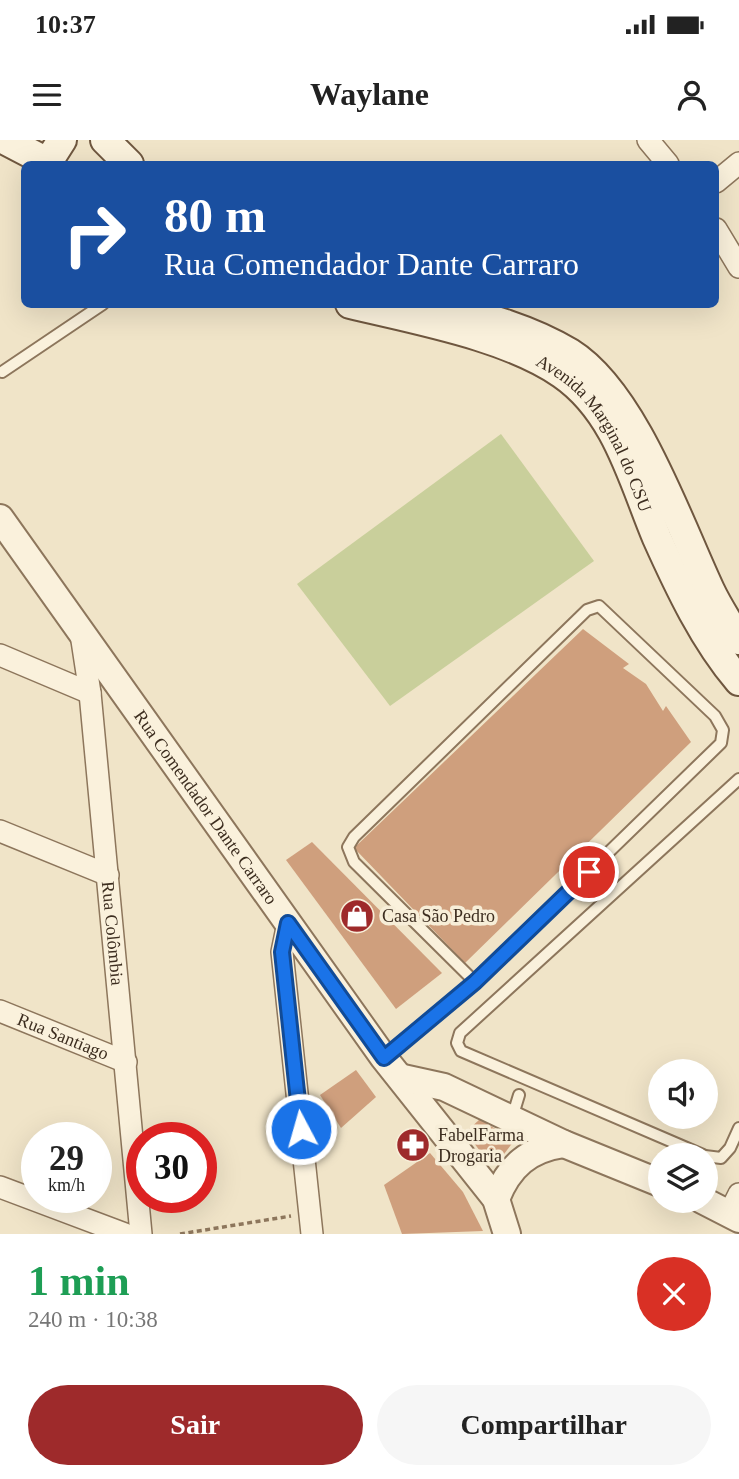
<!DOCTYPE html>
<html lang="pt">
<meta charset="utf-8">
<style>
body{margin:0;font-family:Georgia,serif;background:#f6f6f6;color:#222;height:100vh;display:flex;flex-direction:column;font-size:26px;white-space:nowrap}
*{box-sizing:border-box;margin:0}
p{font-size:23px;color:#767676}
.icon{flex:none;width:38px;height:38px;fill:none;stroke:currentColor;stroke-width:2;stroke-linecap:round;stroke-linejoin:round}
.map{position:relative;height:1094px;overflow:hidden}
.drawer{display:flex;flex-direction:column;background:#fff;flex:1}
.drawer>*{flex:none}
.hud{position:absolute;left:21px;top:21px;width:698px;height:147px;border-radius:10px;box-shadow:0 7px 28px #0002;background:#1a4fa0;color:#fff;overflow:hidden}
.buttons{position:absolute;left:648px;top:919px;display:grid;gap:14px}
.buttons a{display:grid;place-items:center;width:70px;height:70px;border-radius:50%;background:#fff;box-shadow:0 7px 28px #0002;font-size:35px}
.speed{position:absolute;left:21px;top:982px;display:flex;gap:14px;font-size:35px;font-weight:700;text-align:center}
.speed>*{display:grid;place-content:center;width:91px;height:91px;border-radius:50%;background:#fff;box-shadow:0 7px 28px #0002;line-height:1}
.speed small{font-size:18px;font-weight:400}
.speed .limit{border:10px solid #d22;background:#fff;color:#111}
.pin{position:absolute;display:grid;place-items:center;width:60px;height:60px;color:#fff;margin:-30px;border:4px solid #fff;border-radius:50%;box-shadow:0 2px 7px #0007}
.me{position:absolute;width:77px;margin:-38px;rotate:354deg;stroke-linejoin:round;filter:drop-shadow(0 0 5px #0008)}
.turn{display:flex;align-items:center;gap:24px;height:147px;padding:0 28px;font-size:32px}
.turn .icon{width:91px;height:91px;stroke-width:2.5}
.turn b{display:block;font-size:49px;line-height:60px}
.round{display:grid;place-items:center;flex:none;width:74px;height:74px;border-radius:37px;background:#f6f6f6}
.summary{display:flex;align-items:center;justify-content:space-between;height:119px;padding:0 28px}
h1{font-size:42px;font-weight:800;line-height:52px;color:#1e9e55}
.button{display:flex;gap:14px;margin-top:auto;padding:14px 28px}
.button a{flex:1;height:80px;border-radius:42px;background:#9e2a2b;color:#fff;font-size:28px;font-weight:800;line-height:80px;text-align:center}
.button a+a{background:#f6f6f6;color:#222}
.status{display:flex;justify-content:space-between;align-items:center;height:49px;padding:0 35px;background:#fff;direction:ltr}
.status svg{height:19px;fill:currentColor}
header{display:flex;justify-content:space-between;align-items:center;height:91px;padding:0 28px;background:#fff;font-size:32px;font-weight:800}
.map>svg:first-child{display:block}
.green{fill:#c9cf9b}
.building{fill:#cf9f7d}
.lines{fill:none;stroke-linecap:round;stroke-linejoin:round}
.service-casing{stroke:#8d765c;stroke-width:14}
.minor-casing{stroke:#8d765c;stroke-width:24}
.tertiary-casing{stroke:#8d765c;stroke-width:30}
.secondary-casing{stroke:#6f573f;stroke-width:32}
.path{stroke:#8d765c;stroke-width:3.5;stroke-dasharray:5 3.5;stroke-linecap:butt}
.service{stroke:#faf1dc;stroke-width:10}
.minor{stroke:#faf1dc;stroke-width:21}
.tertiary{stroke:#faf1dc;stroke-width:26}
.secondary{stroke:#faf1dc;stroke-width:28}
.route-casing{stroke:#114b97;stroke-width:18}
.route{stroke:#1a73e8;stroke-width:12}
.labels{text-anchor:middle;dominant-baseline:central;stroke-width:7;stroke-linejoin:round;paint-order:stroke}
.street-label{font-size:18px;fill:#3d2e20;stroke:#f7eed8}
.poi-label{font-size:18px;fill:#3d2e20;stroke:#f7eed8;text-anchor:start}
</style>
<div class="status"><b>10:37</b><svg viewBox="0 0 49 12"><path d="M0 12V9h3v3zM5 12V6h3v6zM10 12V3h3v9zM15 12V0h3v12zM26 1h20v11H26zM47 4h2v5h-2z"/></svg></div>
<header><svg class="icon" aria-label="menu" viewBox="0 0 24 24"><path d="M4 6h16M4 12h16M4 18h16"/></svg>Waylane<svg class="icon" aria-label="person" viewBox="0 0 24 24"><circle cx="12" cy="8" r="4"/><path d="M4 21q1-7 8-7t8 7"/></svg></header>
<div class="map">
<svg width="739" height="1094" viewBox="0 0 739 1094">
<rect width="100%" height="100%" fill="#f0e4c8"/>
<path class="green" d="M501,294L594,421L390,566L297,444Z"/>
<g class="building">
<path d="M583,489L629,524L623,528L646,544L663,571L666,566L691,602L465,823L354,708Z"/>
<path d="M312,702L442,833L396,869L286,720Z"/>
<path d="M356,930L376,957L341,988L320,955Z"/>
<path d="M480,979L514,1001L497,1023L485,1018L466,992Z"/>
<path d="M430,1013L463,1052L483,1091L402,1094L384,1045Z"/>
</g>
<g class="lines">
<g class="service-casing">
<g id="service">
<path d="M2,232L103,164"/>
<path d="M384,917L475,842L721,603L723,590L715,576L599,466L587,470L354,697L348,707L354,722L475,842"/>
<path d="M512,978L519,955"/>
<path d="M703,1015L461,911L457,903L460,893L739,639"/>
<path d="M705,1016L721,1018L730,1008L739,988"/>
</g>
</g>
<g class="minor-casing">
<g id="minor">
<path d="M648,0L668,24"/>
<path d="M716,42L739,23"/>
<path d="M716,89L739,127"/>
<path id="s1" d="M81,494L90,553L141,1094"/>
<path d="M0,515L90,553"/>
<path d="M0,691L108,735"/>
<path d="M288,783L282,812L312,1094"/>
<path id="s2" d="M0,871L126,922"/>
<path d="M0,1047L125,1094"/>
<path d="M729,1074L739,1054"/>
</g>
</g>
<g class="tertiary-casing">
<g id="tertiary">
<path id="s3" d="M0,378L384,918L496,1059L507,1094"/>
<path d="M403,938L444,947L564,1004L660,1043"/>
<path d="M496,1059C509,1026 529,1009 564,1004"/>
<path d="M702,1060L739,1079"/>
</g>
</g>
<g class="secondary-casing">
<g id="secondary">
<path d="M5,0L51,24"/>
<path d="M105,0L129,24"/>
<path d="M48,22L62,0"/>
<path id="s4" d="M350,164C416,180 507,196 562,234C617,272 633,341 657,398C679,447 704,500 739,541"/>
<path d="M435,164C481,176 529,188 570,213C634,253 678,382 710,450C718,467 729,484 739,500"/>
</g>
</g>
<path class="path" d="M180,1094L291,1076"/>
<use href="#service" class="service"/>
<use href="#minor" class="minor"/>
<use href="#tertiary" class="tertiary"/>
<use href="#secondary" class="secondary"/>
</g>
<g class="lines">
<g class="route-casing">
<path id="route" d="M301,989L282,812L288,783L384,918L475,842L589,732"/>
</g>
<use href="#route" class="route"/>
</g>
<defs>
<g id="shop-disc" transform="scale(1.75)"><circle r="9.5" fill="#9e2a2b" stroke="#f7eed8"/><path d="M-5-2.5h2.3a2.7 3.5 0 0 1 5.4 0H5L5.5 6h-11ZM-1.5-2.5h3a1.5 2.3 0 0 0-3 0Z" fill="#fff"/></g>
<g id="pharmacy-disc" transform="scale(1.75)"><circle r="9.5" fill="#9e2a2b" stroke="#f7eed8"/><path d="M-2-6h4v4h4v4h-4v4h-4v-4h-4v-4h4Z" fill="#fff"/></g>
</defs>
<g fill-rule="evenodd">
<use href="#shop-disc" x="357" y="776"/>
<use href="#pharmacy-disc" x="413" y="1005"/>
</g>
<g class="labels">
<g class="street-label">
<text stroke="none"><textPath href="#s4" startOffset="292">Avenida Marginal do CSU</textPath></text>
<text stroke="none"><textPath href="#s3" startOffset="355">Rua Comendador Dante Carraro</textPath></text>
<text stroke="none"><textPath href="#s1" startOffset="301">Rua Colômbia</textPath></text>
<text stroke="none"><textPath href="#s2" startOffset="68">Rua Santiago</textPath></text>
</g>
<g class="poi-label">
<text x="382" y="776">Casa São Pedro</text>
<text x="438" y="995">FabelFarma<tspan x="438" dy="21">Drogaria</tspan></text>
</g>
</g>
</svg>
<div class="buttons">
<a><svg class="icon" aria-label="sound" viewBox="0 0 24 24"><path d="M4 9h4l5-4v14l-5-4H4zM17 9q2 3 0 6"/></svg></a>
<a><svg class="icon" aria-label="layers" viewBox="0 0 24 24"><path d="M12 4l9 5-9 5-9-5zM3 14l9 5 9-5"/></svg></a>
</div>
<div class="speed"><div>29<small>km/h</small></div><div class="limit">30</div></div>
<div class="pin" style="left:589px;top:732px;background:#d93025"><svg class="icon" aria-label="arrive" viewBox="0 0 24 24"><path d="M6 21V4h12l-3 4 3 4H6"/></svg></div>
<svg class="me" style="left:301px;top:989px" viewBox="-20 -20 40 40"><circle r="17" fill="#1a73e8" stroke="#fff" stroke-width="3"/><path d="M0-11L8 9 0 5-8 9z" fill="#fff"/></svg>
<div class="hud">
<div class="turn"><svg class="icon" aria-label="right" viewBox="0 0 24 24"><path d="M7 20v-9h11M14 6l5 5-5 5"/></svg><div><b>80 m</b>Rua Comendador Dante Carraro</div></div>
</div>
</div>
<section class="drawer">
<div class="summary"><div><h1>1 min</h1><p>240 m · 10:38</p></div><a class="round" style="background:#d93025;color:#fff"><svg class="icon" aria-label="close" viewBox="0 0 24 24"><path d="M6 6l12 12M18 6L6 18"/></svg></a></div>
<div class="button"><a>Sair</a><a>Compartilhar</a></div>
</section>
